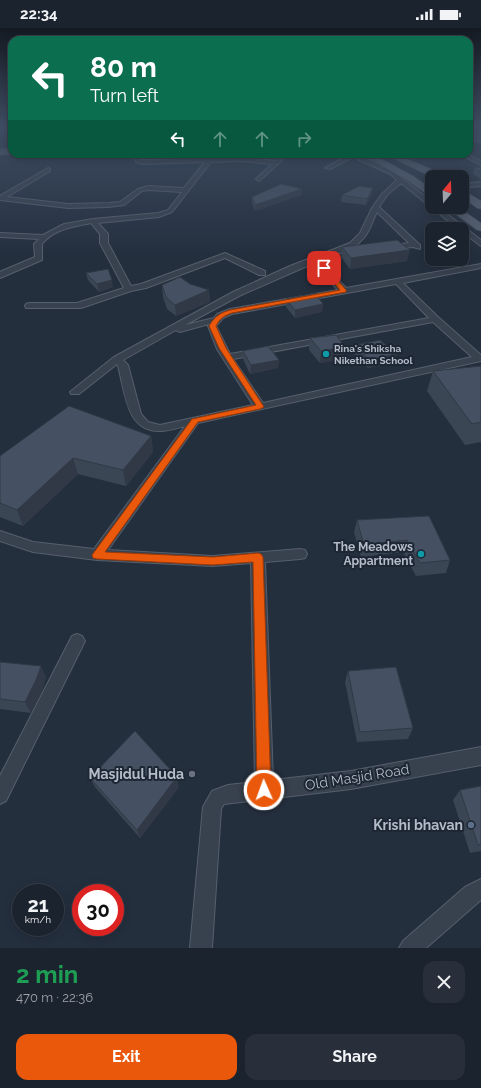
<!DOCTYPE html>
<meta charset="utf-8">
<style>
body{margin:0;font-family:Raleway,sans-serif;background:#282f3a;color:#f1f3f6;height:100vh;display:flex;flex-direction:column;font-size:15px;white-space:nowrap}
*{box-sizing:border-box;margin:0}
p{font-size:13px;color:#a0a4aa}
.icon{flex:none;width:22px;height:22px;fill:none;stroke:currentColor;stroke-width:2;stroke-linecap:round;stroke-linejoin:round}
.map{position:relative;height:920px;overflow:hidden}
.panel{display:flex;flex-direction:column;background:#1b232e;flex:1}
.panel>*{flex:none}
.hud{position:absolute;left:8px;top:8px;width:465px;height:122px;border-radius:12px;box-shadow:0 2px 10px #0003,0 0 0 1px #39404a;background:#0b6e4f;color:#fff;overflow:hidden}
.needle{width:26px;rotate:19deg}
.controls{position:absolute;left:425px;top:142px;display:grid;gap:8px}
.controls a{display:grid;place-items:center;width:44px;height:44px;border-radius:8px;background:#1b232e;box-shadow:0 2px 10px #0003,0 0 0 1px #39404a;font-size:20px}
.speed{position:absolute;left:12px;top:856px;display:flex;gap:8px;font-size:20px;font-weight:700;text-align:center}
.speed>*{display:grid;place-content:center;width:52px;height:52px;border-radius:50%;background:#1b232e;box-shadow:0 2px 10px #0003,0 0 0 1px #39404a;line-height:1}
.speed small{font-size:10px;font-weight:400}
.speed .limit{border:6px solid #d22;background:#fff;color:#111}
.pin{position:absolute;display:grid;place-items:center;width:34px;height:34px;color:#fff;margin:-17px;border-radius:8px;box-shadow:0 2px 6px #0006}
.me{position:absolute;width:44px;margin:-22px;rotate:358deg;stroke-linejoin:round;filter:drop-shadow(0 0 3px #0008)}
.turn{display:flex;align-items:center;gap:14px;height:84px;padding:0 16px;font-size:18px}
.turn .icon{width:52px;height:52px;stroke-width:2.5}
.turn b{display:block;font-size:28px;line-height:34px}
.lanes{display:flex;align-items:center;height:38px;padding:0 16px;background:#0003;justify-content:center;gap:20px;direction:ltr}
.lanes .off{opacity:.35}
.round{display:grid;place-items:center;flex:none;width:42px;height:42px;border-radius:12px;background:#282f3a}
.summary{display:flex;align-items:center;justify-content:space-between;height:68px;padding:0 16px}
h1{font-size:24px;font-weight:700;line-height:30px;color:#1e9e55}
.cta{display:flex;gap:8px;margin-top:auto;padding:8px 16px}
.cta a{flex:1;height:46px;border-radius:12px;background:#ea580c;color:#fff;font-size:16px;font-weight:700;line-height:46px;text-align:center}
.cta a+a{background:#282f3a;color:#f1f3f6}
.status{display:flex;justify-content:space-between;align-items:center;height:28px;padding:0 20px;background:#1b232e;direction:ltr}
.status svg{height:11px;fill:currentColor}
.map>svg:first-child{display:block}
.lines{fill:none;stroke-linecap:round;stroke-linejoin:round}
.street-casing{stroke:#565f6c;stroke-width:2}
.primary-casing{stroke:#414a57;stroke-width:1}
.street{fill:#38414e;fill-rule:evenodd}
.primary{fill:#56606e;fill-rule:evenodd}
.wall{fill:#3b4654}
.shaded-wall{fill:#303945}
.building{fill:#455162;stroke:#303945}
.route{fill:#ea580c;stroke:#983908}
.culture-dot{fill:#0f9aa8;stroke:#1d2633;stroke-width:1.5}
.worship-dot{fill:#6b7280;stroke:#1d2633;stroke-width:1.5}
.service-dot{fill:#5c6f8a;stroke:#1d2633;stroke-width:1.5}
.labels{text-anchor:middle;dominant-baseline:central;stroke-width:4;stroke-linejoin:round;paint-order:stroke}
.far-poi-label{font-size:10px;font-weight:bold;fill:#b4bcc9;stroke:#1d2633;text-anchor:start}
.poi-label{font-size:12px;font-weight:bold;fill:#b4bcc9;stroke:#1d2633;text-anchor:end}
.near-poi-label{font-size:14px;font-weight:bold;fill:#b4bcc9;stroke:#1d2633;text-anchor:end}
.near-street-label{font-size:14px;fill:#b4bcc9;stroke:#1d2633}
</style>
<div class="status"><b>22:34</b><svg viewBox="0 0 49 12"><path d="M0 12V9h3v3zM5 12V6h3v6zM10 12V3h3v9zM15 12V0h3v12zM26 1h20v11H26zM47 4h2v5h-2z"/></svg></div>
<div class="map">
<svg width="481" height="920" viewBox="0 0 481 920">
<rect width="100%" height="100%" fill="#242f3e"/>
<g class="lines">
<g class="street-casing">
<g id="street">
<path d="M2,98H8L0,104V100Z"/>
<path d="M469,106L481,110V114L469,110Z"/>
<path d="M136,126H142L141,132H143L242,129L275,133L283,126H289L259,153L256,151L257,150L272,136L242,133L211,134L172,184L159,189L98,195L108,206V215L131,258L141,256L225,225L265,243V247H259L225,230L146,260L131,263L81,280H26L25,278L26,276L29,275H77L124,260L100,215V206L91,195C73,199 54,201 42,216V232L0,250V244L2,243L35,229L34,216L39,211L0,209V205L43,207L64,196L93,191L158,185L168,182L182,164L148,162L142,163L124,177L108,179L68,180L0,172V168L48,140L50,141V143L7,169L68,176L108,175L120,174L138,161L148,158L184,160L205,134L143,136L136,134Z"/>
<path d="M351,126H358L394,144L432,174V179H438L481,212V218L462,204V201H458L401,155L388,166L379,179L420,217V221L413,219L385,222V218L409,215L377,184C373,191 371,200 366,207C356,222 336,226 320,233L346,260L481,236V240L403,255L438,289L481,327V333L198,395L108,522L213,528L300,521L305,522L307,526L305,530L300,531L265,534L273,752L351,743L481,719V737L351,761L224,776L221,781L212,920H190L203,779L212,763L228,757L255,754L251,535L213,538L97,532L33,524L0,513V503L33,514L94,521L185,398C177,400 169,403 161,403C126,405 125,363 118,338L117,336L79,366H71L70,364L114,329L233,264L290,238L350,215L360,205L372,180L381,167L397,152L390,146L353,129L330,141L325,140ZM314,235L338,262L230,281L217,286L214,290L185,297L239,268ZM396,256L429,290L230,326L216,298L223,290L232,286ZM433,294L472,329L263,375L233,331ZM209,296L208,298L217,321L253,377L160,397L148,394L141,386L128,337L123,332L176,302L180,304Z"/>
<path d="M460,126H467L481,133V137Z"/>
<path d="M481,154V158L462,160V156Z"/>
<path d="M77,606L82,608L85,613L6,773L0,776V748L72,608Z"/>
<path d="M481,851V872L426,920H399L403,913L465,859Z"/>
</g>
</g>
<g class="primary-casing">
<g id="primary">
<path d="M12,120V126L0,127V121Z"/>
<path d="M362,126H372L413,148L432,161V169L429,168L407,152Z"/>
<path d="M384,126H395L431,141L444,149H432Z"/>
<path d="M462,161L481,173V181L477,180L462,169Z"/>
<path d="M446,179H458L481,195V203L477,202Z"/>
</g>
</g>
<use href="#street" class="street"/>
<use href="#primary" class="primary"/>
</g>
<g class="wall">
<path d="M299,126H322L315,128Z"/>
<path d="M481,139V151L473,146L474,140Z"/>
<path d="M372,166L366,177L341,174L342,167Z"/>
<path d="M302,167L255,183L252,175V169Z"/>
<path d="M342,219L407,233L350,241L341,229Z"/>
<path d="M86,245L113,259L99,264L88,252Z"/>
<path d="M190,256L209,262L210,274L176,288L167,281L163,269L162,257Z"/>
<path d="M286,271L323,276L322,284L295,290L286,279Z"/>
<path d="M310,310L345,319L343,331L320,335L309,322Z"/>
<path d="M356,317L396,326L394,334L368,340L354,326Z"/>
<path d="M243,323L279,332L278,340L250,346L243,331Z"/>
<path d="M481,338V414L465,417L427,363L433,343Z"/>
<path d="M151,408L153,424L126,458L78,446L23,498L0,489V428Z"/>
<path d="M429,488L450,532L446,545L416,548L403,524L361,529L354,504L357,492Z"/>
<path d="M0,634L46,649L42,663L31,685L0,681Z"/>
<path d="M348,643L413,700L408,711L357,714L345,654Z"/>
<path d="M90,750L179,759L140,810L95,759Z"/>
<path d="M481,758V823L470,825L453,772L460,762Z"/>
</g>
<g class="shaded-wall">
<path d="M315,126H322L315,128Z"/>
<path d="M373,160L372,166L366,177L367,171Z"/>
<path d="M302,161V167L255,183V177Z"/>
<path d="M410,222L407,233L350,241L351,230Z"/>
<path d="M112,252L113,259L99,264L97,256Z"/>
<path d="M209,262L210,274L176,288L175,277Z"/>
<path d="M323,276L322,284L295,290V282Z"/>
<path d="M345,319L343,331L320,335L321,323Z"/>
<path d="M396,326L394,334L368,340L369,332Z"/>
<path d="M279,332L278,340L250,346L251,337Z"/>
<path d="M151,408L153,424L126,458L123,442Z"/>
<path d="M73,430L78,446L23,498L17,482Z"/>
<path d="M41,638L46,649L42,663L31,685L25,674Z"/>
<path d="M177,749L179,759L140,810L137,802Z"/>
</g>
<g class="building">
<path d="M481,139V144L474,140Z"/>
<path d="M281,156L302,161L255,177L252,169Z"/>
<path d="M359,158L373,160L367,171L342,167Z"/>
<path d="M397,212L410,222L351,230L342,219Z"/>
<path d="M108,241L112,252L97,256L86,245Z"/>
<path d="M180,249L190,256L209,262L175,277L166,269L162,257Z"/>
<path d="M315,265L323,276L295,282L286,271Z"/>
<path d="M336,307L345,319L321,323L310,310Z"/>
<path d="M380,312L396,326L369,332L356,317Z"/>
<path d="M268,318L279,332L251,337L243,323Z"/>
<path d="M481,338V394L472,396L433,343Z"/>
<path d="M69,378L151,408L123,442L73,430L17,482L0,475V428Z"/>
<path d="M429,488L450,532L420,535L407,512L364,517L357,492Z"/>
<path d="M0,634L41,638L36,652L25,674L0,671Z"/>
<path d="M396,639L413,700L360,704L348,643Z"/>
<path d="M135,703L177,749L137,802L90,750Z"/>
<path d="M481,758V816L478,817L460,762Z"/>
</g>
<linearGradient id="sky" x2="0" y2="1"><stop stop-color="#141a22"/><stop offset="0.43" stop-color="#3f4d63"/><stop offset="1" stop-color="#3f4d63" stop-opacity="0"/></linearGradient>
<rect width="481" height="227" fill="url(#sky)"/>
<path class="route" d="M322,238H326L346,262V264L232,285C224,288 220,290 216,298L226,320L264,379L260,381L198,394L105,524L213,529L258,525L261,526L263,529L271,762L269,767L264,769L259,767L257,762L253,534L213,537L97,531L93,530L92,527L192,391L256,377L219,320L209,298C215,288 220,285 230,282L340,262L322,241Z"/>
<g class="culture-dot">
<circle cx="326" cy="326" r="4"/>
<circle cx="421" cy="526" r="4"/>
</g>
<circle class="worship-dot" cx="192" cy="746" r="4"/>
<circle class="service-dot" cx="471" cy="797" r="4"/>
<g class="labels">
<g class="far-poi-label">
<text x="334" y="320">Rina's Shiksha<tspan x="334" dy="12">Nikethan School</tspan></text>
</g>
<g class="poi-label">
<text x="413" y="519">The Meadows<tspan x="413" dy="14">Appartment</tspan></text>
</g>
<g class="near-poi-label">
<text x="184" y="746">Masjidul Huda</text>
<text x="463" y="797">Krishi bhavan</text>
</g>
<g class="near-street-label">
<text transform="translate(357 749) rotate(-9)">Old Masjid Road</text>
</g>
</g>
</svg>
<div class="controls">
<a><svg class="needle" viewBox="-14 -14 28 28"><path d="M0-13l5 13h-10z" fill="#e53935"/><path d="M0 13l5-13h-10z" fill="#a0a4aa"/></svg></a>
<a><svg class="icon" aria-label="layers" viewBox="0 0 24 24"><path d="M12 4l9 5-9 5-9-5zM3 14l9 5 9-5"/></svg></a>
</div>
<div class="speed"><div>21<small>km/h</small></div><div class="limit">30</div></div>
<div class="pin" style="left:324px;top:240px;background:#d93025"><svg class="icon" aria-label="arrive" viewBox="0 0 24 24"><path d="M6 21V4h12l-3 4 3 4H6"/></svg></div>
<svg class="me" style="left:264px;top:762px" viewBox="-20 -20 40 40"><circle r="17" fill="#ea580c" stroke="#fff" stroke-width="3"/><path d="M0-11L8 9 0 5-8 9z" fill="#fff"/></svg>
<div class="hud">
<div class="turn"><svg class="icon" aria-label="left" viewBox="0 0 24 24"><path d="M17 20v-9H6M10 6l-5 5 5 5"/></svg><div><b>80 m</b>Turn left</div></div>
<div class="lanes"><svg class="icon" aria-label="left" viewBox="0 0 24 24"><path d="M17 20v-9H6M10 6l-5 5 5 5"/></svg><svg class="icon off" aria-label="ahead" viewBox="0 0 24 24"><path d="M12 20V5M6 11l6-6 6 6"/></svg><svg class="icon off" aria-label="ahead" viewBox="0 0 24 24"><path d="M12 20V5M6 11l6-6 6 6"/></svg><svg class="icon off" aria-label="right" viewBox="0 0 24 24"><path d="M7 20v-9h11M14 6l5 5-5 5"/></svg></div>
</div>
</div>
<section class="panel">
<div class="summary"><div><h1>2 min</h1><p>470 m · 22:36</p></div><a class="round"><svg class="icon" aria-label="close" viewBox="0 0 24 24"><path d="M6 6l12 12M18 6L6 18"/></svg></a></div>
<div class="cta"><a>Exit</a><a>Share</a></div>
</section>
